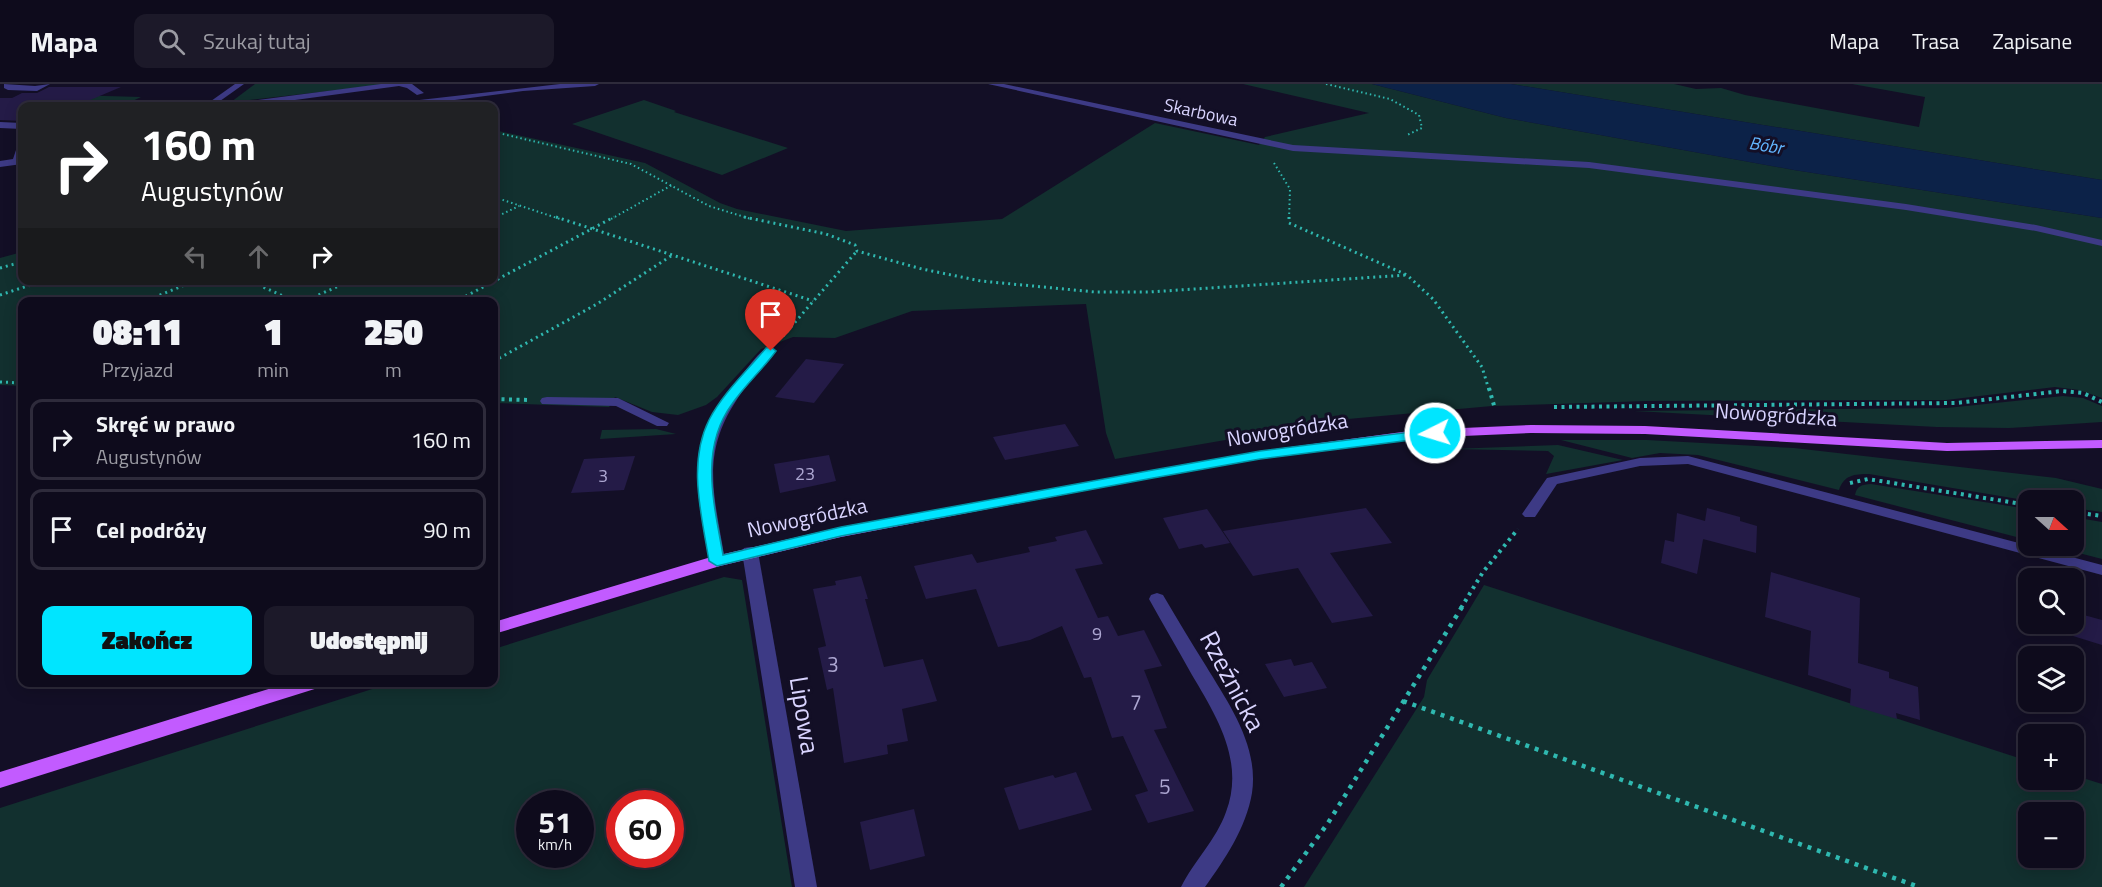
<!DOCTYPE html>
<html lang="pl">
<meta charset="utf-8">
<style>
body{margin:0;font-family:"Titillium Web",sans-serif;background:#1c1929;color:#f1f3f6;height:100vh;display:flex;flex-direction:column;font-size:22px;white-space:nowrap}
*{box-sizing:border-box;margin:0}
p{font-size:20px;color:#9b9ba3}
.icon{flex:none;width:33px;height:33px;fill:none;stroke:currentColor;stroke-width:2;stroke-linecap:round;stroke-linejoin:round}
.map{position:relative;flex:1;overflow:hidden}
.panel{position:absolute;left:18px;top:213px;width:480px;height:390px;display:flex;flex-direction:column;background:#0e0b1c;border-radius:12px;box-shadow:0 3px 15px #0003,0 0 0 2px #2e2b3b}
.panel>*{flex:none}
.top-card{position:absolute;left:18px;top:18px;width:480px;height:183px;border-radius:12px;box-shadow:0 3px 15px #0003,0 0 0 2px #2e2b3b;background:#202124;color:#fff;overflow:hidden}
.needle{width:39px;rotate:111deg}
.buttons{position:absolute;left:2018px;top:406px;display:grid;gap:12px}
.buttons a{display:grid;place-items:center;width:66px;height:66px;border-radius:12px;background:#0e0b1c;box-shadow:0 3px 15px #0003,0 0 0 2px #2e2b3b;font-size:30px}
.speed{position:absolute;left:516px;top:706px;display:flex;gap:12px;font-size:30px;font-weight:700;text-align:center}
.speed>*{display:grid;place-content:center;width:78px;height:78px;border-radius:50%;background:#0e0b1c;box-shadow:0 3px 15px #0003,0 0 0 2px #2e2b3b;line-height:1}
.speed small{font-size:15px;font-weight:400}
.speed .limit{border:9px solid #d22;background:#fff;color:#111}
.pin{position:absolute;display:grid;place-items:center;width:51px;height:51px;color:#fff;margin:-62px -26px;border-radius:50% 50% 50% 0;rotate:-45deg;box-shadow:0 0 6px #0007}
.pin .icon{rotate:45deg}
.me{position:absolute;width:66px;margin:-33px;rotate:265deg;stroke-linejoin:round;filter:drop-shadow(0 0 4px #0008)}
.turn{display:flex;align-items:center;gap:21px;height:126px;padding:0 24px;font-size:27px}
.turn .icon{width:78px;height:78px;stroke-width:2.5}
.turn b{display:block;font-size:42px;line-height:51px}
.lanes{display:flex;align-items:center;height:57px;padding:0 24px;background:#0003;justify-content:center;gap:30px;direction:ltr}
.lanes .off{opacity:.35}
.eta{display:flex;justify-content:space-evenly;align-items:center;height:102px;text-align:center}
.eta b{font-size:36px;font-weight:800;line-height:42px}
.cta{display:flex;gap:12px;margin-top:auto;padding:12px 24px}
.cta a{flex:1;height:69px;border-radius:12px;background:#00e5ff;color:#111;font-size:24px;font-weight:800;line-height:69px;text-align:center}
.cta a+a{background:#1c1929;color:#f1f3f6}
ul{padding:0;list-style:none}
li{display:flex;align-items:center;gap:18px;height:81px;margin:0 12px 9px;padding:0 12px;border:3px solid #2e2b3b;border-radius:12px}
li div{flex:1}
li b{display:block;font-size:22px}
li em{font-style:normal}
header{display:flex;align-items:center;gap:36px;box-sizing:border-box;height:84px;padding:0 30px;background:#0e0b1c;border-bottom:2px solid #2e2b3b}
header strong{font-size:28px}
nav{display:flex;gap:33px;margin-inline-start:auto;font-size:21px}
.search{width:420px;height:54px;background:#1c1929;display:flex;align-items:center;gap:15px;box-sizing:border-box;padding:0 21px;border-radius:12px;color:#9b9ba3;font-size:22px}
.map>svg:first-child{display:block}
.green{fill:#12302f;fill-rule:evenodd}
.water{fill:#0c2248}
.building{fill:#241b47}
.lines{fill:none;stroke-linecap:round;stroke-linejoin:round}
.path-far3{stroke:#2fb8b0;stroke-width:2;stroke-dasharray:1.5 3;stroke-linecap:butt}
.path-far2{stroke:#2fb8b0;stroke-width:3;stroke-dasharray:2 4;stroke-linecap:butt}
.path-far1{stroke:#2fb8b0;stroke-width:4;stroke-dasharray:3 4.5;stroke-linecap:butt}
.path{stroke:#2fb8b0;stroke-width:4.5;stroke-dasharray:4 6;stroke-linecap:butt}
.minor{fill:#3d3a85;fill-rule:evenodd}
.major{fill:#c25bff;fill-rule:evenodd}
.route{fill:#00e5ff;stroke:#0095a6;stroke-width:1.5}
.labels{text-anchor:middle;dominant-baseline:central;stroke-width:6;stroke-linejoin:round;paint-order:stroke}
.far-street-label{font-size:18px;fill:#d9d4ff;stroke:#130f26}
.far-water-label{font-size:18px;font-style:italic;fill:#62b6ff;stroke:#130f26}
.number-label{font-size:18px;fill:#aca6d1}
.street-label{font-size:21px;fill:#d9d4ff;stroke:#130f26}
.near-number-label{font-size:21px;fill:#aca6d1}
.near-street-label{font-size:26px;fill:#d9d4ff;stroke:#130f26}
</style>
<header>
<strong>Mapa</strong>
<div class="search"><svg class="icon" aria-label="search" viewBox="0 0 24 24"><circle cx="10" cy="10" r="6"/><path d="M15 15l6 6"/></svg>Szukaj tutaj</div>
<nav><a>Mapa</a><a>Trasa</a><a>Zapisane</a></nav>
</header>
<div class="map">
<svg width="2102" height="803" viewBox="0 0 2102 803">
<rect width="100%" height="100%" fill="#130f26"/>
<g class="green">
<path d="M255,0H391L231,18Z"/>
<path d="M1243,0H1372L1506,34L1794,86L2102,134V314L2079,306L2055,303L1946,316L1647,317L1492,322L1348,335L1115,375L1106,349L1086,220L912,227L835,254L793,253L761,265L717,313L706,321L678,331L652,328L615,313L609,323L494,319V218H22V302L0,301V174L22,168V196H494V46L645,79L720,119L737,125L846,147L1002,135L1155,39L1259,61L1265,53L1369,29Z"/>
<path d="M1511,0H1674L1696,5L1721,4L1745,11L1919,43L1925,13L1852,0H2102V96Z"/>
<path d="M33,10L141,13L122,22H22V35L0,34Z"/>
<path d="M644,16L676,27L674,28L788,64L722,91L572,40Z"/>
<path d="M2063,312L2083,314L2102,322V338L2009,344L1937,343L1634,327L1947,324Z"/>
<path d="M656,345L676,350L600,355L602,346Z"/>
<path d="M1561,356H1647L1794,364L2056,394L2102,405V428L2073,424V417H2030L1869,390C1854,390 1844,391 1839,406L1698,371L1660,369L1632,374Z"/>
<path d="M1558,361L1623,376L1546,390L1554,372L1548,367L1451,365Z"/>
<path d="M1871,400L2028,425V456L1855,411C1857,401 1862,401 1871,400Z"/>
<path d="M2073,433L2102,438V475L2052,462H2073Z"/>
<path d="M724,493L742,496L792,803H0V724L391,599L494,598V565ZM530,720H580V771H530ZM620,720H670V771H620Z"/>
<path d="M1484,501L2028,677V696H2073V691L2102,700V803H1304L1424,613L1427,596ZM2028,729H2073V774H2028Z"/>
</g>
<path class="water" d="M1372,0H1511L2102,96V134L1794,86L1506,34Z"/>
<g class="building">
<path d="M49,3H121L76,22H22V37L0,36V14H12L22,9H37Z"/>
<path d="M806,275L844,280L814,319L775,313Z"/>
<path d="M1065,340L1079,362L1005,376L993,353Z"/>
<path d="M829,371L836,397L780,409L774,380Z"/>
<path d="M635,372L624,406L571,409L584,375Z"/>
<path d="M1366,424L1392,459L1330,469L1373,532L1332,539L1298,484L1253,492L1223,447Z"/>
<path d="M1707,424L1740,433V437L1757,442L1756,469L1703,455L1704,450L1697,490L1661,479L1665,456L1674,458L1677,429L1705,437Z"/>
<path d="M1207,425L1230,459L1205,464L1202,460L1179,465L1163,434Z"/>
<path d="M1086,446L1103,480L1075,485L1098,534L1108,532L1118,552L1144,546L1162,582L1144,586L1167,644L1154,646L1194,727L1148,739L1135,711L1148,707L1123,652L1112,654L1091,593L1084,594L1062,542L1030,556L998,563L976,505L926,515L914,482L972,470L977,479L1030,468L1028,463L1057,457L1055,453Z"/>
<path d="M1771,488L1860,514L1858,579L1889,588V594L1918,603L1920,636L1896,629L1897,635L1850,621L1851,605L1808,591L1811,547L1765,533Z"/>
<path d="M861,492L868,515H865L884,583L923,575L937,617L902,625L908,657L887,661L888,670L844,679L833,604L827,606L818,564L826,562L813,505L836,501L835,497Z"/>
<path d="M2073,528L2102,536V561L2073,552Z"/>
<path d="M1291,575L1294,582L1312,578L1327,604L1284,613L1265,580Z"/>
<path d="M1076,688L1092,726L1019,746L1004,704L1053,691L1055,694Z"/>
<path d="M914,725L925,772L870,786L860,738Z"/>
</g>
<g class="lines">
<g class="path-far3">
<path d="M1326,0L1390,15L1419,31L1422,44L1407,51"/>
<path d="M494,48L631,80L709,122L751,135"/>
<path d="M1274,79L1290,105L1289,135"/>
<path d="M494,113L560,135"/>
<path d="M494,134L519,122"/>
<path d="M611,135L672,101"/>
</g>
<g class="path-far2">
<path d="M556,133L813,217"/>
<path d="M744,133L826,150L855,161L857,167L922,185L981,197L1095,208H1149L1407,191"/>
<path d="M1289,133V139L1407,191L1433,215L1482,283L1489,306"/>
<path d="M0,184L22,178"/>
<path d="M247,196L297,218"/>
<path d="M0,211L46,196"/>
<path d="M143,218L197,196"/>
<path d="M302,218L353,196"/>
<path d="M455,218L614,133"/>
<path d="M783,252L857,167"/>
<path d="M494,277L597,220L671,172"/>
<path d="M0,298L22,299"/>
</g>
<g class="path-far1">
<path d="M1489,304L1495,325"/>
<path d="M494,315L529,316"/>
<path d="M1554,323L1956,319L2062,307L2083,309L2102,318"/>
<path d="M1850,399L1868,395L2028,421"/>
<path d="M2073,428L2102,432"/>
<path d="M1461,524L1483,488L1518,445"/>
</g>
<g class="path">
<path d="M1403,617L1919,803"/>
<path d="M1281,803L1328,739L1462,523"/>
</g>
<g class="minor">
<path d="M4,0L35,2L50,0L37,7L8,6L4,4Z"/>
<path d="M235,0H244L213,22H204Z"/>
<path d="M381,0H412L424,9L417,11L407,4L399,2L250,22H231L235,19Z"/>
<path d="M560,0H599L595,2L523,7L409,22H389L393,19Z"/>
<path d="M988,0H1004L1293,61L1589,78L1906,120L2036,141L2102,156V162L2036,147L1906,126L1589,84L1293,67Z"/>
<path d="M0,38L22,39V45L0,44Z"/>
<path d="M22,60V80L0,83V77L13,75L17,63Z"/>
<path d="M770,263L776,267C764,284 747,299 736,317C699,373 716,417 725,477L723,481H711L709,477C697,396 682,360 741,292C749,283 759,266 770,263Z"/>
<path d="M547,313L618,314L669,339L667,342H657L616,322L542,320L540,317L542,314Z"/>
<path d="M1688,372L2102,481V491L1688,380L1640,382L1557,400L1535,433H1525L1522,430L1547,394L1640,374Z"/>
<path d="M750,463L756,464L758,468L817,803H795L742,468L744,464Z"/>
<path d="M1157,509L1163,511C1177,535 1191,558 1206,582C1229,620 1259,662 1252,709C1246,744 1225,775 1205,803H1181C1194,777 1216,756 1226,728C1245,678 1217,633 1192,591C1178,566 1163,540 1149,515L1151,511Z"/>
</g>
<g class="major">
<path d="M1531,341L1645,342L1947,359L2102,356V364L1947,367L1645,350L1531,349L1417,354L1260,375L1172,390L841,453L720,482L494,550V538L711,473L841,443L1260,367L1417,346Z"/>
<path d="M291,598H324L321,603L0,704V688Z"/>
</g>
</g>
<path class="route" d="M771,263L776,267C763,285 745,301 732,320C699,365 714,420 723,471L841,443L1153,386L1260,367L1435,345L1441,349L1435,353L1260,375L1153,394L841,452L717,482L709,477C702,432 687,380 709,336C723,309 747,287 766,264Z"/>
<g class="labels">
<g class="far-street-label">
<text transform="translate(1201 28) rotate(12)">Skarbowa</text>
</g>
<g class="far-water-label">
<text transform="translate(1766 61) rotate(9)">Bóbr</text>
</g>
<g class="number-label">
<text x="805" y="389">23</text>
<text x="603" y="391">3</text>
<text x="1097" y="549">9</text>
</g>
<g class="street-label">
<text transform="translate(1776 330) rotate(4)">Nowogródzka</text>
<text transform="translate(1287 345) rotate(-9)">Nowogródzka</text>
<text transform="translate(807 433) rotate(-12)">Nowogródzka</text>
</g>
<g class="near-number-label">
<text x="833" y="580">3</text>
<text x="1136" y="618">7</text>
<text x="1165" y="702">5</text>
</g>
<g class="near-street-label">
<text transform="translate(1233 597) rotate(62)">Rzeźnicka</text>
<text transform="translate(805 631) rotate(81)">Lipowa</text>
</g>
</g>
</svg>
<div class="buttons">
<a><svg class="needle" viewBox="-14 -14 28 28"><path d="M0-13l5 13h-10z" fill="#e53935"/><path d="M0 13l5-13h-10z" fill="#9b9ba3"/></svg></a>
<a><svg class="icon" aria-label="search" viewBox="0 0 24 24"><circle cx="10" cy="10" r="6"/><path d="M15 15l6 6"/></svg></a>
<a><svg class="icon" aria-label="layers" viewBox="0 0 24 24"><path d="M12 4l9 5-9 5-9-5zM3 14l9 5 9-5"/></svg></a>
<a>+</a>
<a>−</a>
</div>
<div class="speed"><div>51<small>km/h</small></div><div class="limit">60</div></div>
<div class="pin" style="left:771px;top:267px;background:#d93025"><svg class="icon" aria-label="arrive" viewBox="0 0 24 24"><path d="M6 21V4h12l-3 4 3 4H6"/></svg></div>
<svg class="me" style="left:1435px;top:349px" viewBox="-20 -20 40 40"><circle r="17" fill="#00e5ff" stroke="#fff" stroke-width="3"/><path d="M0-11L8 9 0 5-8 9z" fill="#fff"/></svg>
<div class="top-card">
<div class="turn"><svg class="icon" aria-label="right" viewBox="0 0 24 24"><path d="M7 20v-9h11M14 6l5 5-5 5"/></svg><div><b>160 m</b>Augustynów</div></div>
<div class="lanes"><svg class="icon off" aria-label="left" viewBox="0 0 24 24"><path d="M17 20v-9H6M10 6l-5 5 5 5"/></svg><svg class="icon off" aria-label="ahead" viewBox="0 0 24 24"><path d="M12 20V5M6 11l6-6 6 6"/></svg><svg class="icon" aria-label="right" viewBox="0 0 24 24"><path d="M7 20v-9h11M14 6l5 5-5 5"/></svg></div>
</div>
<section class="panel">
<div class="eta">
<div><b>08:11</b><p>Przyjazd</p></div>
<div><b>1</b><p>min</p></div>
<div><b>250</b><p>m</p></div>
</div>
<ul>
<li><svg class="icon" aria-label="right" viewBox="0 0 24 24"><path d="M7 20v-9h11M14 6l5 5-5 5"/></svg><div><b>Skręć w prawo</b><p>Augustynów</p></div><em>160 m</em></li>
<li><svg class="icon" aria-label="arrive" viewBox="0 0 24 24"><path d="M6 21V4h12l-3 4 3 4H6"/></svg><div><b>Cel podróży</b></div><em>90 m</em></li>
</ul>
<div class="cta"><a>Zakończ</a><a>Udostępnij</a></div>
</section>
</div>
